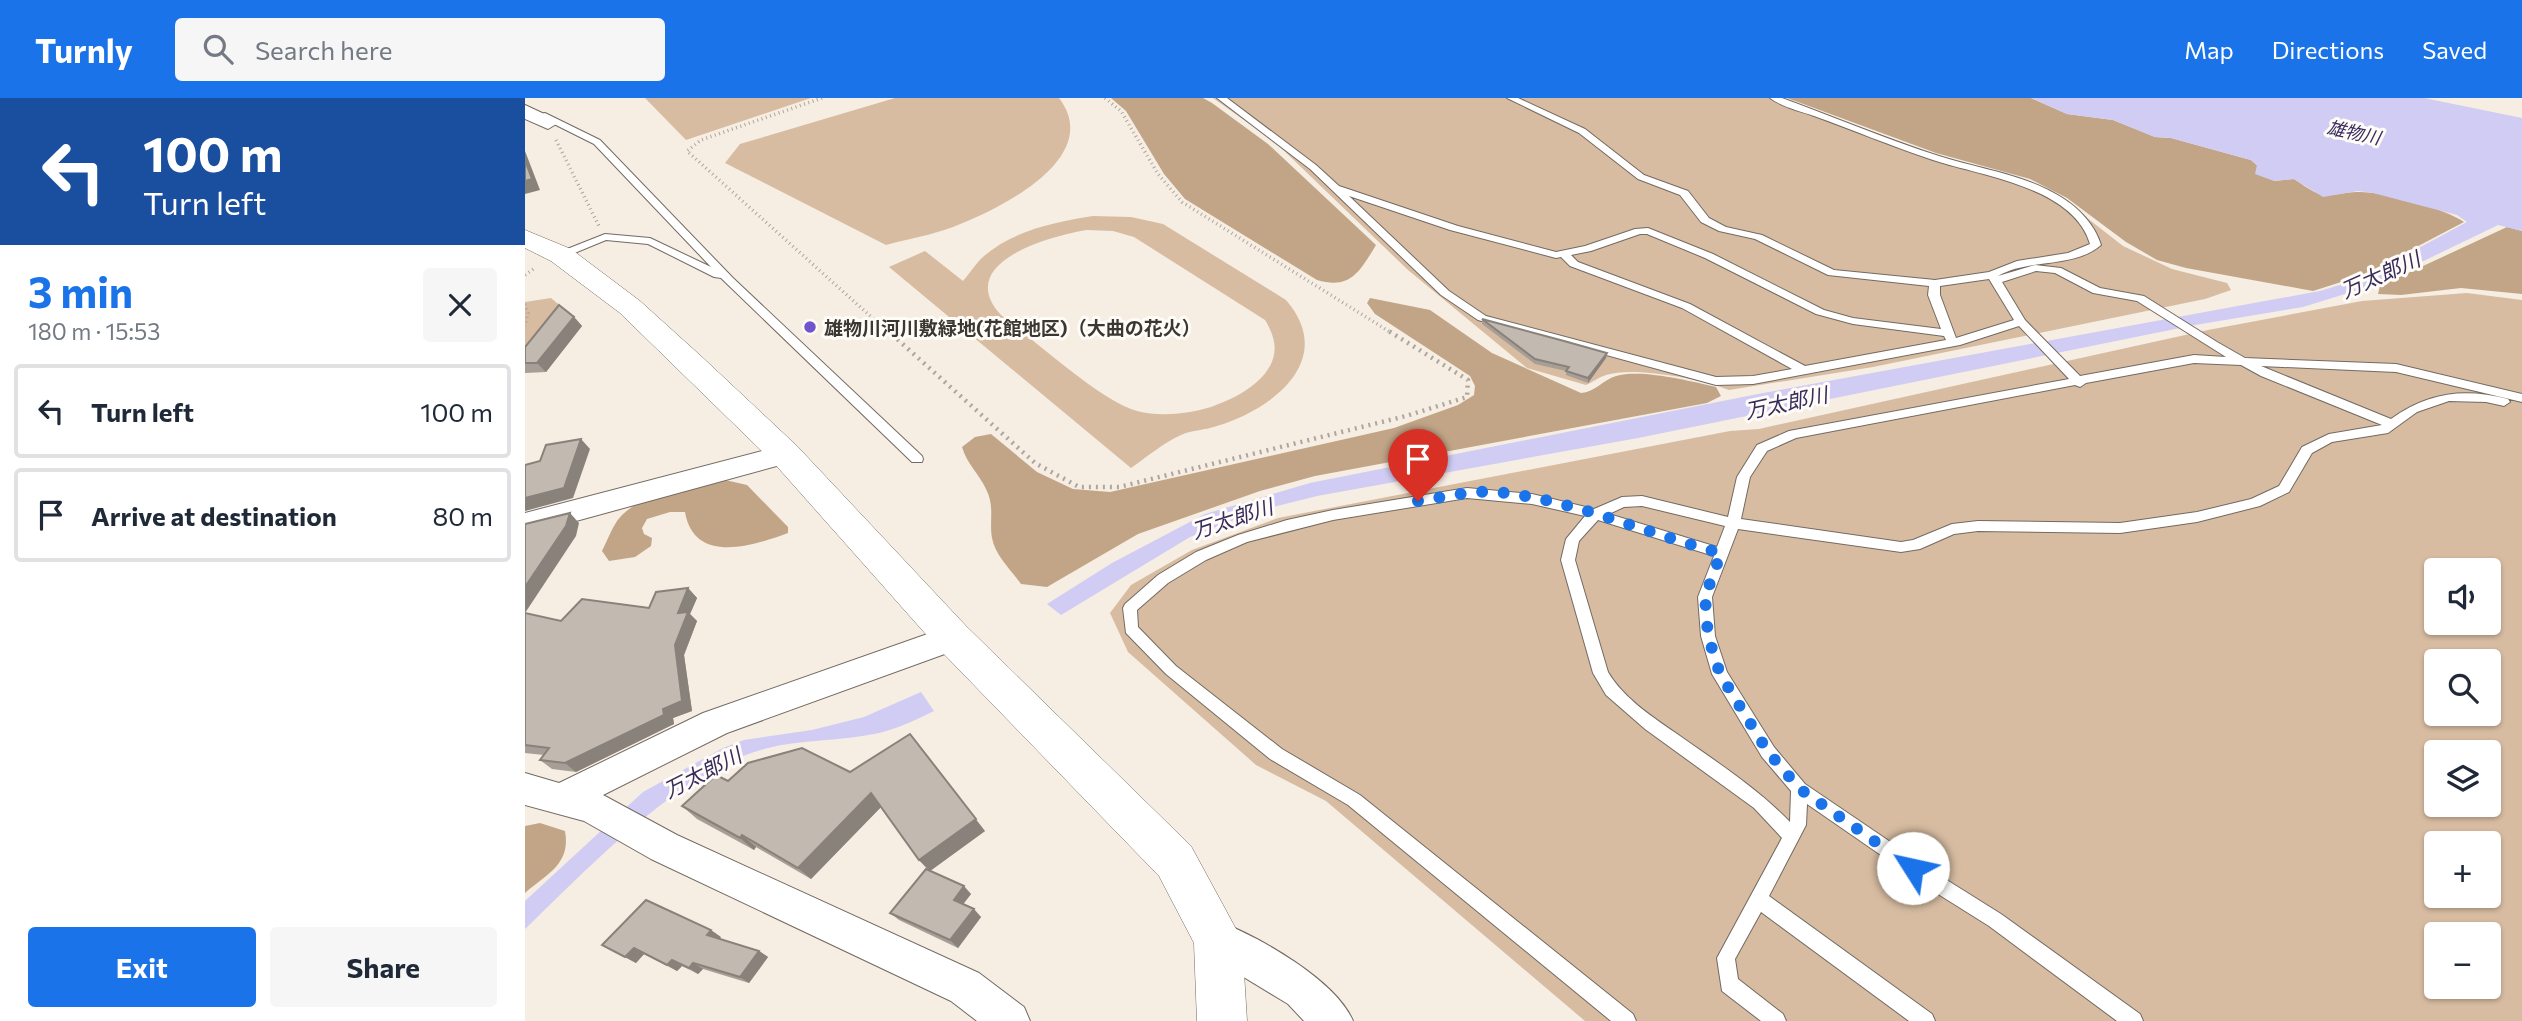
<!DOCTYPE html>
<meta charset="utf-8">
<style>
body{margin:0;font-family:Commissioner,"Noto Sans JP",sans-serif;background:#f6f6f7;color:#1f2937;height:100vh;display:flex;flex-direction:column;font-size:26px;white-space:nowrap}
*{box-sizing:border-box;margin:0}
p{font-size:23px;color:#747a83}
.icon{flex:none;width:38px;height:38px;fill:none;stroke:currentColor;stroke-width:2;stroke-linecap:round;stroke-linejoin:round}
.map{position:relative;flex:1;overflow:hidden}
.panel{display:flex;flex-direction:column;background:#fff;width:525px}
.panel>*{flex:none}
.hud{background:#1a4fa0;color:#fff;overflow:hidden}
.controls{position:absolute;left:1899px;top:460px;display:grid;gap:14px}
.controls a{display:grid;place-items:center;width:77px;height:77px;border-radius:7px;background:#fff;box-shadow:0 2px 5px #0004;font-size:35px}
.pin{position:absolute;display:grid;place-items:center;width:60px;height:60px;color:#fff;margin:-72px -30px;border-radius:50% 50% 50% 0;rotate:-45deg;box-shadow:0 0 7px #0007}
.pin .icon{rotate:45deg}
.me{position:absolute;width:77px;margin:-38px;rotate:305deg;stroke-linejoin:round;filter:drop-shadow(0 0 5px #0008)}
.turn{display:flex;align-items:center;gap:24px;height:147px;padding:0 28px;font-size:32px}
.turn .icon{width:91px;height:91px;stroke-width:2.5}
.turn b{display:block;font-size:49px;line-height:60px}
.round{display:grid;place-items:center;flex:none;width:74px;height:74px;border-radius:7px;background:#f6f6f7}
.head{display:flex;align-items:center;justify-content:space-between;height:119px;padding:0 28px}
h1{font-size:42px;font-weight:700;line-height:52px;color:#1a73e8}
.action{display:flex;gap:14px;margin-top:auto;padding:14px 28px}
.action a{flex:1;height:80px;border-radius:7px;background:#1a73e8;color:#fff;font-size:28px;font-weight:700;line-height:80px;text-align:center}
.action a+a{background:#f6f6f7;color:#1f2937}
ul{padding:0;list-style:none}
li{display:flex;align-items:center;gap:21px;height:94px;margin:0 14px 10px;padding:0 14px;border:4px solid #e0e1e3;border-radius:7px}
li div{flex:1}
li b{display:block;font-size:26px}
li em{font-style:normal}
header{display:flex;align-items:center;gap:42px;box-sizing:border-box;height:98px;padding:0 35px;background:#1a73e8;color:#fff}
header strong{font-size:33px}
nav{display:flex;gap:38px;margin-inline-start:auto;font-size:24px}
.search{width:490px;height:63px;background:#f6f6f7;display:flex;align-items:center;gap:18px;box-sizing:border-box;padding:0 24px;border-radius:7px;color:#747a83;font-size:26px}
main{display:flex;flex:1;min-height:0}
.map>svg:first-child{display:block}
.green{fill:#d7bca1;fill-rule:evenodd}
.forest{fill:#c2a587}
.water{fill:#d0ccf3}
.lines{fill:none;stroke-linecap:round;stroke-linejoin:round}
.service-casing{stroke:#736a62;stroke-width:2}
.minor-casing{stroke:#736a62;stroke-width:2}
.tertiary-casing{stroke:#736a62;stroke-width:1}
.path-far1{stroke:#ada69f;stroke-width:3.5;stroke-dasharray:1 3.5;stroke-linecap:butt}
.path{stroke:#ada69f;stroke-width:4.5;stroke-dasharray:2 5;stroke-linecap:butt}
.service{fill:#fff;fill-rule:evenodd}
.minor{fill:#fff;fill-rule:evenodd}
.tertiary{fill:#fff;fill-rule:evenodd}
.wall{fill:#a79f97}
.shaded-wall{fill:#88827b}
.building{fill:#c2b9b0;stroke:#88827b;stroke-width:2}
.route{stroke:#1a73e8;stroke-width:12;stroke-dasharray:0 21.6}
.poi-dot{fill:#7053cd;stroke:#fffbf7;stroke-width:2.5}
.labels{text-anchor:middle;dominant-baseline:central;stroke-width:6;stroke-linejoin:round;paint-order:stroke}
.far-water-label{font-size:18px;font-style:italic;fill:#362c5d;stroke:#fffbf7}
.poi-label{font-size:19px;font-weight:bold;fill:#3b3733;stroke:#fffbf7;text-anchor:start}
.water-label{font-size:21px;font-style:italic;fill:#362c5d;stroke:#fffbf7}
</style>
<header>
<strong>Turnly</strong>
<div class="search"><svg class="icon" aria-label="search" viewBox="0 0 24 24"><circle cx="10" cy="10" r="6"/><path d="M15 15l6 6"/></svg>Search here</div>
<nav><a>Map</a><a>Directions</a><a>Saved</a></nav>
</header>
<main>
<section class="panel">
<div class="hud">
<div class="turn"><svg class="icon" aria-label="left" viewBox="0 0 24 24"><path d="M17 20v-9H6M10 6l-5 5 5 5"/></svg><div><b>100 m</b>Turn left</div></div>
</div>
<div class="head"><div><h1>3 min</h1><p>180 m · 15:53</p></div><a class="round"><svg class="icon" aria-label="close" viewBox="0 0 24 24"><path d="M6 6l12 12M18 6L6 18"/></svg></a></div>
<ul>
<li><svg class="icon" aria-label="left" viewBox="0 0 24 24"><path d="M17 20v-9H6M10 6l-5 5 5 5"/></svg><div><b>Turn left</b></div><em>100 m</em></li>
<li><svg class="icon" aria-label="arrive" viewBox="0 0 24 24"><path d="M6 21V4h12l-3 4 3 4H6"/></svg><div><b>Arrive at destination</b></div><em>80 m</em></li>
</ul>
<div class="action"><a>Exit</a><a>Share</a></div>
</section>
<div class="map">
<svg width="1997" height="923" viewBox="0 0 1997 923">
<rect width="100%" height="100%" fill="#f6ede3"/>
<g class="green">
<path d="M120,0H286L161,42Z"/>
<path d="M370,0H534C580,60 473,112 428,129C407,137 383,141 361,147L200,65L215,46Z"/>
<path d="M688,0H1257L1411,57L1500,82L1534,98L1598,148L1647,171L1702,185L1706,192L1680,201L1348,269L1204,292C1176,281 1109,268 1081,277C1074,279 1068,284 1061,287L1002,270L883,172L750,44Z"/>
<path d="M568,118L606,119L638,126L761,202C812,261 749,311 692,328C681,332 667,332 656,337C638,345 622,359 606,370L364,169L400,153L438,183C445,175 451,165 459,158C489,132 531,124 568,118ZM562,132L588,133L609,139L740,222C753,243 754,261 736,280C722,294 705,302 686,309C663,316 635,319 612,313C577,304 508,241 476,217C428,165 524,138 562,132Z"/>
<path d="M1942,195L1997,202V923H1060L801,703L731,667L603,554L585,515L606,487L667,452L753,420L1205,333L1234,331L1683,232L1837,203ZM1911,472H1964V525H1911ZM1911,564H1964V616H1911ZM1911,654H1964V707H1911ZM1911,746H1964V798H1911ZM1911,836H1964V889H1911Z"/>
<path d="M26,200L39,211L0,259V204Z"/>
</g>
<g class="forest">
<path d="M586,0H678L687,5L743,46L851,147C835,173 826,192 792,182L660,101L639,76L601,13Z"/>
<path d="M1262,0H1506L1542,16L1588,22L1630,39L1646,40L1726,62L1749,83L1769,81C1776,85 1784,92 1792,95C1808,100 1819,93 1835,94C1860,94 1919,110 1939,124L1838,177L1788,193L1661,170L1632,162L1601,144L1542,100L1505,81L1411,55Z"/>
<path d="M1982,129L1997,133V196L1936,190L1876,197L1853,196L1855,188Z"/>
<path d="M845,200L905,212L967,255L1056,295C1070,294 1078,282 1091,278C1117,271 1164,283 1191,289L1196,298L1182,305L790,378L735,393L613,436L522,489L496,486C486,472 470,457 467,440C464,423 470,408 461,391C454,376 442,366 437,349L450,339L466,336L512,374L548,391L585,394L869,330L933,307L949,297L950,288L945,278L850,216L842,205Z"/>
<path d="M200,382L222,387L263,429V435C228,448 169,467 160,414H145L122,421L117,430L119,436L127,440L126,448L110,459L84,463L77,453C82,443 86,432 92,423C112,395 168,387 200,382Z"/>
<path d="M15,725L40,733C46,766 23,775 0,795V728Z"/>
</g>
<g class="water">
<path d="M1506,0H1899L1997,20V133L1973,127L1849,187L1778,209L1670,227L1113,340L792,398L732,413L665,439L536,517L522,506L587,465L680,416L785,385L1238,295L1795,193L1838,180L1942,124L1932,117L1848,95L1833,93L1798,99L1769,81L1749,83L1730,76L1732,67L1726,62L1646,40L1630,39L1588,22L1542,16Z"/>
<path d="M396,594L409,613C391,622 374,630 354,635C318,643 279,641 243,650C155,671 64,770 0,831V803L118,694L198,650L219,642L287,632L339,619Z"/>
</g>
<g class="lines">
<g class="service-casing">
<g id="service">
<path d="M692,0H702L791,67L814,88L933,128L1031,154L1060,148L1110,131L1123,130L1188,156L1299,212L1328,220L1416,231L1403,197L1404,188L1303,177L1230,141L1194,133L1176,124L1155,97L1113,81L1054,35L982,0H993L1060,31L1119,77L1163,93L1184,120L1201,129L1237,137L1309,172L1410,182L1464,174L1492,163L1543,155L1565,146C1548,88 1454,78 1405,61C1366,48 1328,32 1289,18C1275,13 1257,9 1245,0H1257C1309,19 1361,41 1414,58C1454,71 1499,76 1536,99C1554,110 1570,127 1576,147C1548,171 1504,160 1473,178L1510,167L1536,170L1575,190L1619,198L1692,244L1720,260L1871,266L1997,296V304L1871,274L1736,268L1866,321C1903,294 1940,290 1983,301L1985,304L1979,308L1961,304L1924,303L1892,314L1863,335L1807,344L1787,355L1764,394L1735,408L1672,424L1595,435L1453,433L1429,436L1395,451L1376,454L1213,431L1187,499L1190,538L1202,574L1249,649L1280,686L1417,779L1476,816L1615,916L1618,923H1592L1464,828L1405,791L1282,706L1281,727L1244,798L1407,916L1410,923H1384L1236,814L1210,861L1213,881L1258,916L1261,923H1236L1197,893L1192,860L1257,740L1229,710L1120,631L1081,597L1068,575L1036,462L1041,441L1060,418L1007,406L942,400L808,422L722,444L681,462L643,485L612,512L613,529L651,568L757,651L835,697L1108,916L1111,923H1086L823,707L745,661L641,576L601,535L598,510L600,506L633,477L671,454L713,437L762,422L808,412L942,390L1007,396L1069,411L1097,399L1117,398L1203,419L1212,379L1232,347L1264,333L1544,281L1494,228L1435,247L1228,286L1191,287L953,222L916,197L785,71ZM824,98L925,132L1031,160L1036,159L1045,168L1157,210L1267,271L1228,278L1191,279L961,218L924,193ZM1115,136H1122L1180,160L1291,216L1328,226L1419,238L1421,242L1280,268L1165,206L1053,164L1046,157L1066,153ZM1511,173L1530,175L1568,195L1612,203L1701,259L1669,257L1555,278L1500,222L1477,184ZM1464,181L1489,222L1431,240L1415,197V188ZM1669,265L1716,267L1736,278L1857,327L1804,336L1777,349L1754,388L1726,401L1672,414L1595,425L1453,423L1427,426L1388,442L1376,444L1216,421L1225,379L1242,353L1271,340L1550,287L1555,289L1561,285ZM1117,408L1200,428L1192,449L1084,416L1099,409ZM1073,422L1189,458L1173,499L1176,538L1187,576L1237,659L1266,693L1265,724C1232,690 1193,665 1155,638C1129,620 1099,601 1083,574L1050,462L1054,443Z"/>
<path d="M20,15L75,42L208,180L397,358L398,361L397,364H387L196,180L189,179L123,146L81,142L40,159H32V155L80,136L125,140L186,169L69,46L17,20V16Z"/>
</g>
</g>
<g class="minor-casing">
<g id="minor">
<path d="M0,7L30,21L33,25L23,31L0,21Z"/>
<path d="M260,347L270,349L274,356L270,363L0,437V415Z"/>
<path d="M428,527L439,531L444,540L439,549L202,635L78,697L152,737L454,875L499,909L505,923H452L426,903L126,761L59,723L0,707V675L34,685L178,615Z"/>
<path d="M693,823C734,839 811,882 828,923H779L763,906L679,855L674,842L679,829Z"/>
</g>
</g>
<g class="tertiary-casing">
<path id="tertiary" d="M0,132L46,151L115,203L177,259L272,348L442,529L666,748L717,842L722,923H672L669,845L634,778L414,551L248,364L95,215L26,163L0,150Z"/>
</g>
<g class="path-far1">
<path d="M297,0L176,42L162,53L363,234"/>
<path d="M580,0L596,13L633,76L657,104L865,234"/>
<path d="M31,42L74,128"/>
<path d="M0,177L10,170"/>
<path d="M0,206L3,215L0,228"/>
</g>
<path class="path" d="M362,232L510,365L554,389H594L881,318L942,299L943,282L862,232"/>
<use href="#service" class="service"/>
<use href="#minor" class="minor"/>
<use href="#tertiary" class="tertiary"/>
</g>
<g class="wall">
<path d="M49,219L57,228L21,274L0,275V249Z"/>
<path d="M957,221L1082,255L1081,260L1063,285L1041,277V273L1010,266L957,226Z"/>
<path d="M163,490L172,500L165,516L172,523L159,557L167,613L148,620L149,626L51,674L27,671L15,662L19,657L0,655V515L36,523L124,510Z"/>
<path d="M325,674L460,733L405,773L446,796L438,806L456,819L433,850L374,822L365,815L404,773L394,762L356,709L286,781L231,749L229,752L172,721L157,708L203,683Z"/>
<path d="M196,839L194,841L234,853L243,859L224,885L178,871L173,876L157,868L152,873L119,856L111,865L77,847Z"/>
</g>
<g class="shaded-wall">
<path d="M0,53L15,92L0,96Z"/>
<path d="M49,219L57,228L21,274L12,265Z"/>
<path d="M1082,255L1081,260L1063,285V280Z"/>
<path d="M56,341L65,351L48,400L0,413V400Z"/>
<path d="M45,415L54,425L51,438L0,515V489Z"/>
<path d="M163,490L172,500L165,516L172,523L159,557L167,613L148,620L149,626L51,674L40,665L138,611L150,547L153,515Z"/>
<path d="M385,636L460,733L405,773L394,762Z"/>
<path d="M346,695L358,707L286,781L273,770Z"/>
<path d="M217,737L231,749L229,752L215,740Z"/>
<path d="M439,788L446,796L436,809L429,802Z"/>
<path d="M449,811L456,819L433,850L425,842Z"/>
<path d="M186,832L196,839L191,844L182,837Z"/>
<path d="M109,850L119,856L111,865L100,859Z"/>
<path d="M234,853L243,859L224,885L215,879Z"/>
<path d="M147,862L157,868L152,873L142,867Z"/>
<path d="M168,865L178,871L173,876L164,870Z"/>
</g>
<g class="building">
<path d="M0,62L7,81L0,83Z"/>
<path d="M34,207L49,219L12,265H0V249Z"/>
<path d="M957,221L1039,243L1082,255L1063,280L1041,273L1044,269L1010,261Z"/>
<path d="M56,341L39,390L0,400V367L15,363L21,347Z"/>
<path d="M45,415L41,428L0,489V426Z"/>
<path d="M163,490L153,515L163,514L150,547L157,603L138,611L139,617L40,665L15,662L24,650L0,647V515L36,523L57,501L124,510L131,494Z"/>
<path d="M385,636L451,721L394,762L346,695L273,770L217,737L215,740L157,708L191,677L203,683L223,665L277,650L325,674Z"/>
<path d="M401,771L439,788L429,802L449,811L425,842L365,815Z"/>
<path d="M121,802L186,832L182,837L234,853L215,879L168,865L164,870L147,862L142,867L109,850L100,859L77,847Z"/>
</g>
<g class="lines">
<path class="route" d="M893,403C920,399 947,392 973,394C1049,402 1123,436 1196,455L1180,499L1183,538L1195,576L1243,654L1275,691L1388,770"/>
</g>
<circle class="poi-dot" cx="285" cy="229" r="7"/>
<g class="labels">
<g class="far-water-label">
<text transform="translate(1829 34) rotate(12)">雄物川</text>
</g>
<g class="poi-label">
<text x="299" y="229">雄物川河川敷緑地(花館地区)（大曲の花火）</text>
</g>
<g class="water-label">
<text transform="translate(1855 176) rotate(-24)">万太郎川</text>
<text transform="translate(1261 304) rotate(-12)">万太郎川</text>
<text transform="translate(707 420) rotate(-18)">万太郎川</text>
<text transform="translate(177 674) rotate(-27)">万太郎川</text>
</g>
</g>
</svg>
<div class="controls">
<a><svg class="icon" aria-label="sound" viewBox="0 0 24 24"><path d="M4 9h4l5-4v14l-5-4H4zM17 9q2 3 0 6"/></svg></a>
<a><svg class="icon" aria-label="search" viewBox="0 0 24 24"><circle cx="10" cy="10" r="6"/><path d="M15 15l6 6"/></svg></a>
<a><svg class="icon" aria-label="layers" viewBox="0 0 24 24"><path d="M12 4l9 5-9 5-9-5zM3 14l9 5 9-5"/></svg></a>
<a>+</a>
<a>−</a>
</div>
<div class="pin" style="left:893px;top:403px;background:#d93025"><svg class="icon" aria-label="arrive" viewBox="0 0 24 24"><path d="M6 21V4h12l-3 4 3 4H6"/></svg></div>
<svg class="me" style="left:1388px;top:770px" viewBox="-20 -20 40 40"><circle r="19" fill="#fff"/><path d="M0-13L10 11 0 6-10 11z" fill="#1a73e8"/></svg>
</div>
</main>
